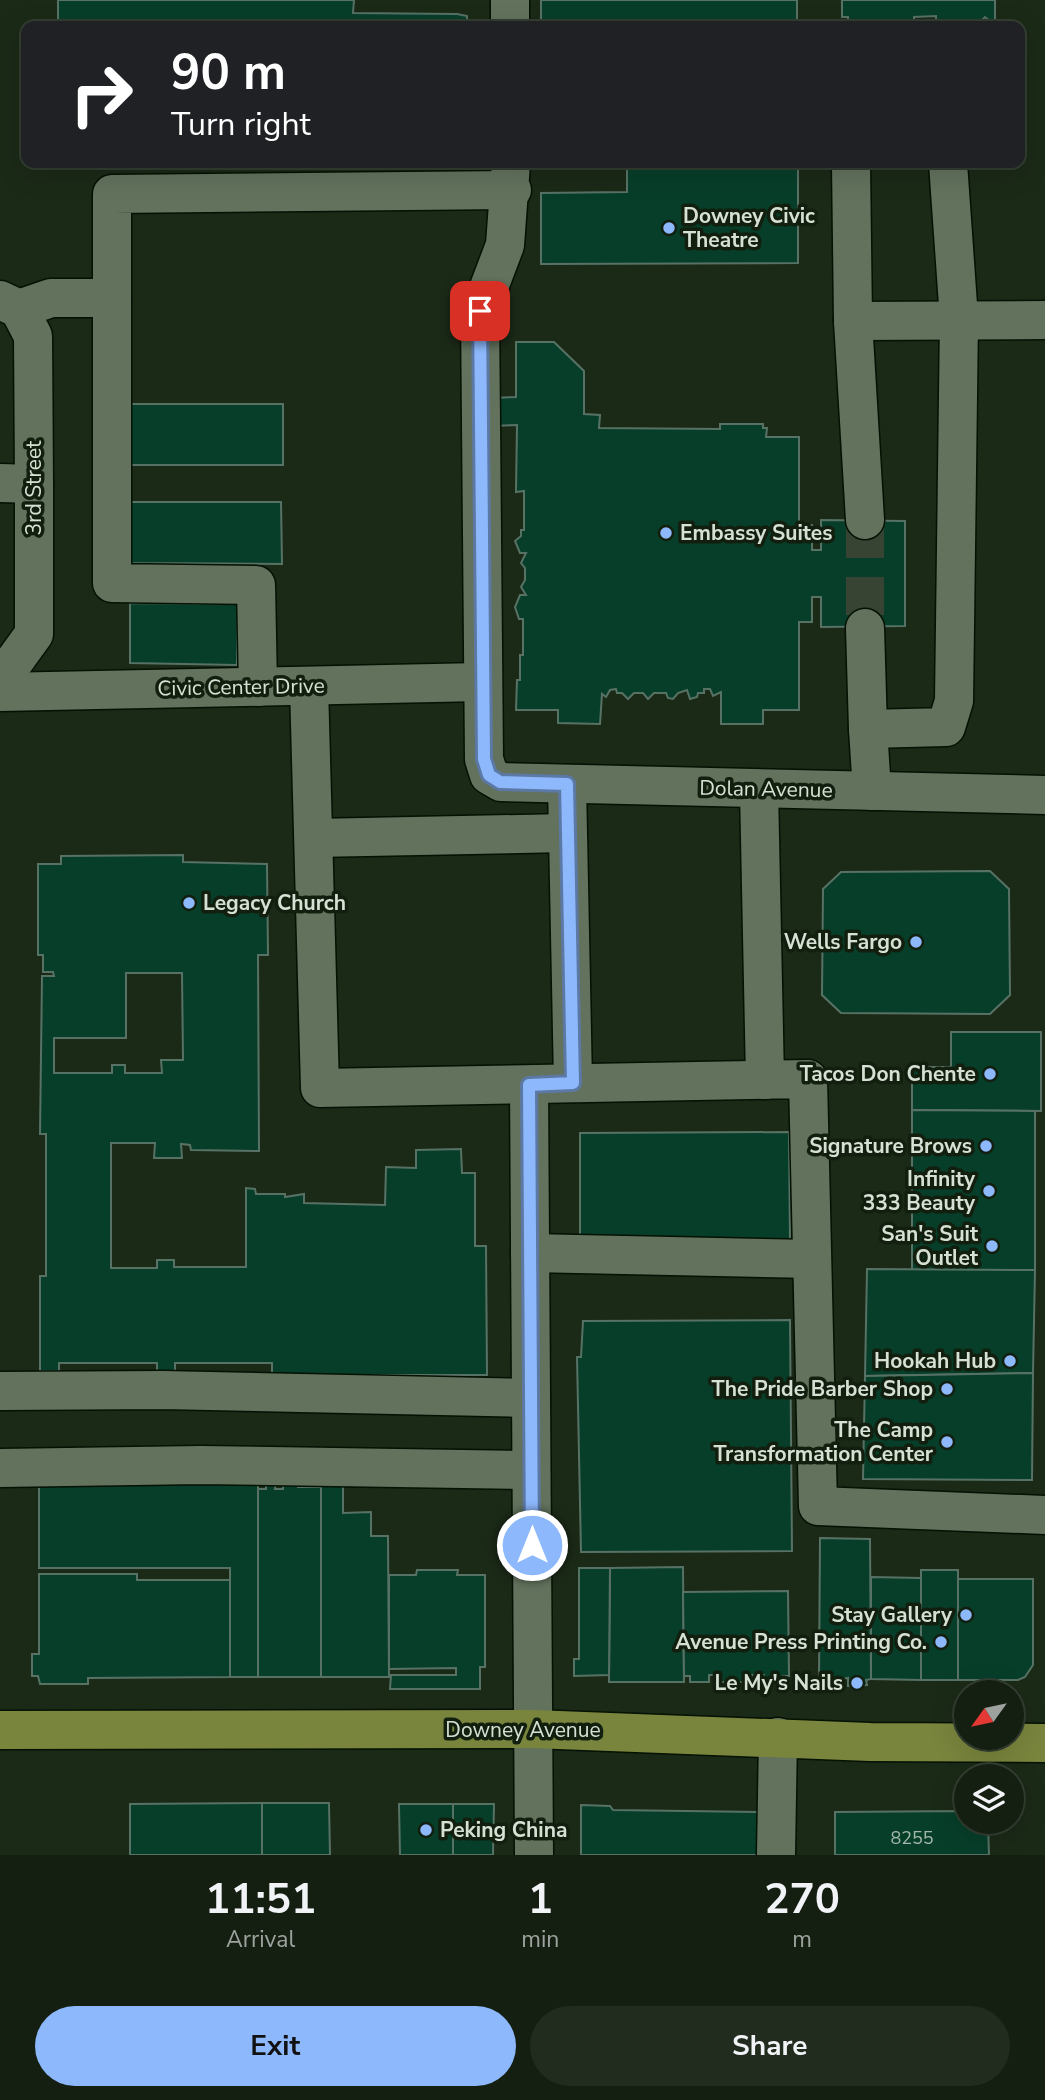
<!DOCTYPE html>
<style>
body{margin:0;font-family:"Nunito Sans",sans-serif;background:#212c1f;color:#f1f3f6;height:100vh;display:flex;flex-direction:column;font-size:26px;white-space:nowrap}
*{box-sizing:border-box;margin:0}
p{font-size:23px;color:#9da29f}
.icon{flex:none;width:38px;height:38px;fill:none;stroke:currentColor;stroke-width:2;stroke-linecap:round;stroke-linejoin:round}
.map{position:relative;height:1855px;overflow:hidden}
.panel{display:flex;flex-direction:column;background:#141f11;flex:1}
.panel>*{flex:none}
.guide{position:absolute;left:21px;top:21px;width:1004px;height:147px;border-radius:14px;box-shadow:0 7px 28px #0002,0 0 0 2px #333d31;background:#202124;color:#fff;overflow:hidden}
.needle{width:46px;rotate:237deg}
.fabs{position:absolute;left:954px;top:1680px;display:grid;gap:14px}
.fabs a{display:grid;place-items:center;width:70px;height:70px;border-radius:50%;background:#141f11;box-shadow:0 7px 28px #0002,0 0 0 2px #333d31;font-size:35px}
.pin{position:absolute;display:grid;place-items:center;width:60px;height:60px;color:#fff;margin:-30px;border-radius:14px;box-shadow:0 4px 10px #0006}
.me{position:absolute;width:77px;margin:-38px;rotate:0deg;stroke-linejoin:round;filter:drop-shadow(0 0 5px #0008)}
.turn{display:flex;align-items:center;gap:24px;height:147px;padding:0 35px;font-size:32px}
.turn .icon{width:91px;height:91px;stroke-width:2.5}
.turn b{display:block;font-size:49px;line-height:60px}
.eta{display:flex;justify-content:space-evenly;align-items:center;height:119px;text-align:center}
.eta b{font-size:42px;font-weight:700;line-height:49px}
.button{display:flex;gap:14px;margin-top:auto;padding:14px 35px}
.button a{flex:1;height:80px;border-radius:42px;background:#8db9fc;color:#111;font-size:28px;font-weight:700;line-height:80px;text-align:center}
.button a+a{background:#212c1f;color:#f1f3f6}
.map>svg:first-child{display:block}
.building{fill:#073e2a;stroke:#577265;stroke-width:2;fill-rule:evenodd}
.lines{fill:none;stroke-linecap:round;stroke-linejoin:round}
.minor-tunnel{stroke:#374433;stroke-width:38;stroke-dasharray:38 19;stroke-linecap:butt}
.minor-casing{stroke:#051103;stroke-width:41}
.major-casing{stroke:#051103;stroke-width:41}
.minor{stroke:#62725d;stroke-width:38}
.major{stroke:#79853d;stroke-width:38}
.route-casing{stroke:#5c78a4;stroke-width:18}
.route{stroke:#8db9fc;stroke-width:12}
.poi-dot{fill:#8db9fc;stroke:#121f0e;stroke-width:2.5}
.labels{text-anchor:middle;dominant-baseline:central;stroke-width:7;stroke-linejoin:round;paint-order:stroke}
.number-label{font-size:18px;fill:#a3b8aa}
.poi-label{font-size:21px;font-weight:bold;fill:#d7e0d4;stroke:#121f0e;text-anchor:end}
.street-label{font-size:21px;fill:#d7e0d4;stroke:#121f0e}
</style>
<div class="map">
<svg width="1045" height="1855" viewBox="0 0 1045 1855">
<rect width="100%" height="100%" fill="#1b2917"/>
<g class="building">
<path d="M58,0H354L353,13L457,14L467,16V26H58Z"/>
<path d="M541,0H797V23L778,24V26H541Z"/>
<path d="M842,0H995V19L991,22L985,17L976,26H936V16L914,17V26H848V17H842Z"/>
<path d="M627,163H798V263L541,264V193L627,192Z"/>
<path d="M516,342H554L584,371V414L600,415L599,428L720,429V424H763V428H767L766,437H799V525H812V550H821V520L905,521V626L821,627V597H812V622H799V710H763V724H721V692L713,696L710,689H704V693H698L697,697L690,699L687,690L678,693L673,699L668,698L666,693H654L648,699L643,693H634L628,699L622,693H617L616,689L610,690L606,697L602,694L600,724L558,723V710H516L517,680H520V655H523V619H519L515,607L520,595H526L521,587L525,580V568L521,563L526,553H520L515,541L521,536V530H524V491L516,492L517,425L493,426L492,398L516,397Z"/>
<rect x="128" y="404" width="155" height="61"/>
<path d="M129,502H281L282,564L129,563Z"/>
<path d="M130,603L238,604L237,665L130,663Z"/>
<path d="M183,855V862L267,864L268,955H258L259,1151L191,1150L190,1145L181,1144L182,1158H154L155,1143H111V1268H157V1260H174V1267H246V1188L255,1189L256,1194H285V1197L304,1194V1203L385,1205L386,1167L416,1168V1150L461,1149L462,1173H475V1246H486L487,1375H272V1363H175V1371H157V1363H59V1371H40V1276H46V1134H40L42,976H54L53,972H43V955H38V864H61V856ZM126,973H182L183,1060H161L162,1073H125V1065H112V1073H54V1038H126Z"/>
<path d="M990,871L1009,889L1010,995L990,1014L841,1013L822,995L823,889L841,872Z"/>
<path d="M951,1032H1041V1111L912,1110V1067H951Z"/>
<path d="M912,1110L1035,1111V1270H912Z"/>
<path d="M789,1132L790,1241H580V1133Z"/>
<path d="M867,1269L1035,1270L1033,1373L865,1376Z"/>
<path d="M790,1320L792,1551L581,1552L577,1357H581L583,1321Z"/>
<path d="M1033,1373L1032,1480L863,1479L865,1376Z"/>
<path d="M266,1481H276L275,1489H283V1482L298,1483V1487H321V1677H258V1489H266Z"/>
<path d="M39,1483H258V1677H230V1568H39Z"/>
<path d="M321,1483H343V1513L371,1512V1536H388L389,1677H321Z"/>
<path d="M820,1538L870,1539L871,1679L866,1680L867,1685L848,1686V1678L842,1679V1686H825V1679H819Z"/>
<path d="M683,1567L684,1682H609L610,1568Z"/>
<path d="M579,1568H610L609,1675L574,1676V1659H579Z"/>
<path d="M417,1570H458L457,1575H485V1667H480V1689H390L391,1675H456V1668L389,1669V1575H416Z"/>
<rect x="921" y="1570" width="37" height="110"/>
<path d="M39,1574H137V1580H230V1677L88,1678V1684H40L38,1676H32V1654H39Z"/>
<path d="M871,1577L921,1578V1680L871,1679Z"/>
<path d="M958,1579H1033V1665L1025,1677L1018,1680H958Z"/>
<path d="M788,1591L789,1676H783V1682L764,1683V1675H752V1682H721V1675H709V1682H690V1676H684L683,1592Z"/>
<path d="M262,1803H329L330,1855H262Z"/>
<path d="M262,1803V1855H130V1804Z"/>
<path d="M399,1804H453V1855H400Z"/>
<path d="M453,1804H494L493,1855H453Z"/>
<path d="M581,1805L610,1806L613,1810L758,1812L759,1855H581Z"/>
<path d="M966,1811V1822H988L989,1855H835V1812Z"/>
</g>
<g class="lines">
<path class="minor-tunnel" d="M865,520V628"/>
<g class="minor-casing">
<g id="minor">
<path d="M510,0V26"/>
<path d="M511,163L505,245L480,311L484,759L489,775L501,782L1045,795"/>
<path d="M851,163L853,321L1045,320"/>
<path d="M0,300L19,309L33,336L34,484V634L0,681"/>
<path d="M19,309L51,298H112"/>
<path d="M853,321L865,520"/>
<path d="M0,483L34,484"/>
<path d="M865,628L868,729"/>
<path d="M309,686L320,1088L808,1079L818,1506L1045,1515"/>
<path d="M258,687L256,585L112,583V194L512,190"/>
<path d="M0,692L482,682"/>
<path d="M567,784L573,1083"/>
<path d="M759,789L765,1080"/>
<path d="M872,791L868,729L946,727L954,701L959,319L948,163"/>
<path d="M314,838L567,833"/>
<path d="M529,1085L534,1855"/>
<path d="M530,1253L812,1259"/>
<path d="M0,1391L163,1390L531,1398"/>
<path d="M0,1468L201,1465L531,1470"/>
<path d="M776,1855L778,1737"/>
</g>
</g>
<g class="major-casing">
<path id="major" d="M0,1730L533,1729L870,1742L1045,1743"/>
</g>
<use href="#minor" class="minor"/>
<use href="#major" class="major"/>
</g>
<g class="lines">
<g class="route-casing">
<path id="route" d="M480,311L484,759L489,775L500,782L567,784L573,1083L529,1085L532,1545"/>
</g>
<use href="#route" class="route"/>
</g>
<g class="poi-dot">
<circle cx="669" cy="228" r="7"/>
<circle cx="666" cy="533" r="7"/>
<circle cx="189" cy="903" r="7"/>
<circle cx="916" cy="942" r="7"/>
<circle cx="990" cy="1074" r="7"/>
<circle cx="986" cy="1146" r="7"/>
<circle cx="989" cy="1191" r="7"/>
<circle cx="992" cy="1246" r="7"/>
<circle cx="1010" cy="1361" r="7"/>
<circle cx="947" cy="1389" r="7"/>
<circle cx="947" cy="1442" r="7"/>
<circle cx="966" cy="1615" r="7"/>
<circle cx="941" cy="1642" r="7"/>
<circle cx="857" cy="1683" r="7"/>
<circle cx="426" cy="1830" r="7"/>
</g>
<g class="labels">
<g class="number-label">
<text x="912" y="1838">8255</text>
</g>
<g class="poi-label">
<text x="683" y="216" text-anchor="start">Downey Civic<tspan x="683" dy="24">Theatre</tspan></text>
<text x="680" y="533" text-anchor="start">Embassy Suites</text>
<text x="203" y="903" text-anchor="start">Legacy Church</text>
<text x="902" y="942">Wells Fargo</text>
<text x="976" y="1074">Tacos Don Chente</text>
<text x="972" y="1146">Signature Brows</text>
<text x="975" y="1179">Infinity<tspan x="975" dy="24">333 Beauty</tspan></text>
<text x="978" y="1234">San's Suit<tspan x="978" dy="24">Outlet</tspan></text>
<text x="996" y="1361">Hookah Hub</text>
<text x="933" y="1389">The Pride Barber Shop</text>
<text x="933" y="1430">The Camp<tspan x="933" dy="24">Transformation Center</tspan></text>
<text x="952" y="1615">Stay Gallery</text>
<text x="927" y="1642">Avenue Press Printing Co.</text>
<text x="843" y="1683">Le My's Nails</text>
<text x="440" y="1830" text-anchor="start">Peking China</text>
</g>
<g class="street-label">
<text transform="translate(34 488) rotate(-90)">3rd Street</text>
<text transform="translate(241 687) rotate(-1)">Civic Center Drive</text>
<text transform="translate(766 789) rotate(1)">Dolan Avenue</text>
<text x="523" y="1730">Downey Avenue</text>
</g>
</g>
</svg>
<div class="fabs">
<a><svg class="needle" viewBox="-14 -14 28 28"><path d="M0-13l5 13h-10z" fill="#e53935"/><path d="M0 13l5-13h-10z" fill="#9da29f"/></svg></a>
<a><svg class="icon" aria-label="layers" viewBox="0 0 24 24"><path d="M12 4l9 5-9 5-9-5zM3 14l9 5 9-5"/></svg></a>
</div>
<div class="pin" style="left:480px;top:311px;background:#d93025"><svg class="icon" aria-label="arrive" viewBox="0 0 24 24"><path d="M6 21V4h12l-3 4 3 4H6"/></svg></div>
<svg class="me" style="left:532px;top:1545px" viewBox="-20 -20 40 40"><circle r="17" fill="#8db9fc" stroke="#fff" stroke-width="3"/><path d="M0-11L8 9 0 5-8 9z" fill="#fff"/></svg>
<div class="guide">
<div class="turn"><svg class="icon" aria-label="right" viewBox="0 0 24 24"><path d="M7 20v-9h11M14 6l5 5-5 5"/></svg><div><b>90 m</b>Turn right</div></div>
</div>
</div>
<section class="panel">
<div class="eta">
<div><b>11:51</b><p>Arrival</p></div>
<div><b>1</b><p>min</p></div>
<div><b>270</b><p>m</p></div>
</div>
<div class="button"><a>Exit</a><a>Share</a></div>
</section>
